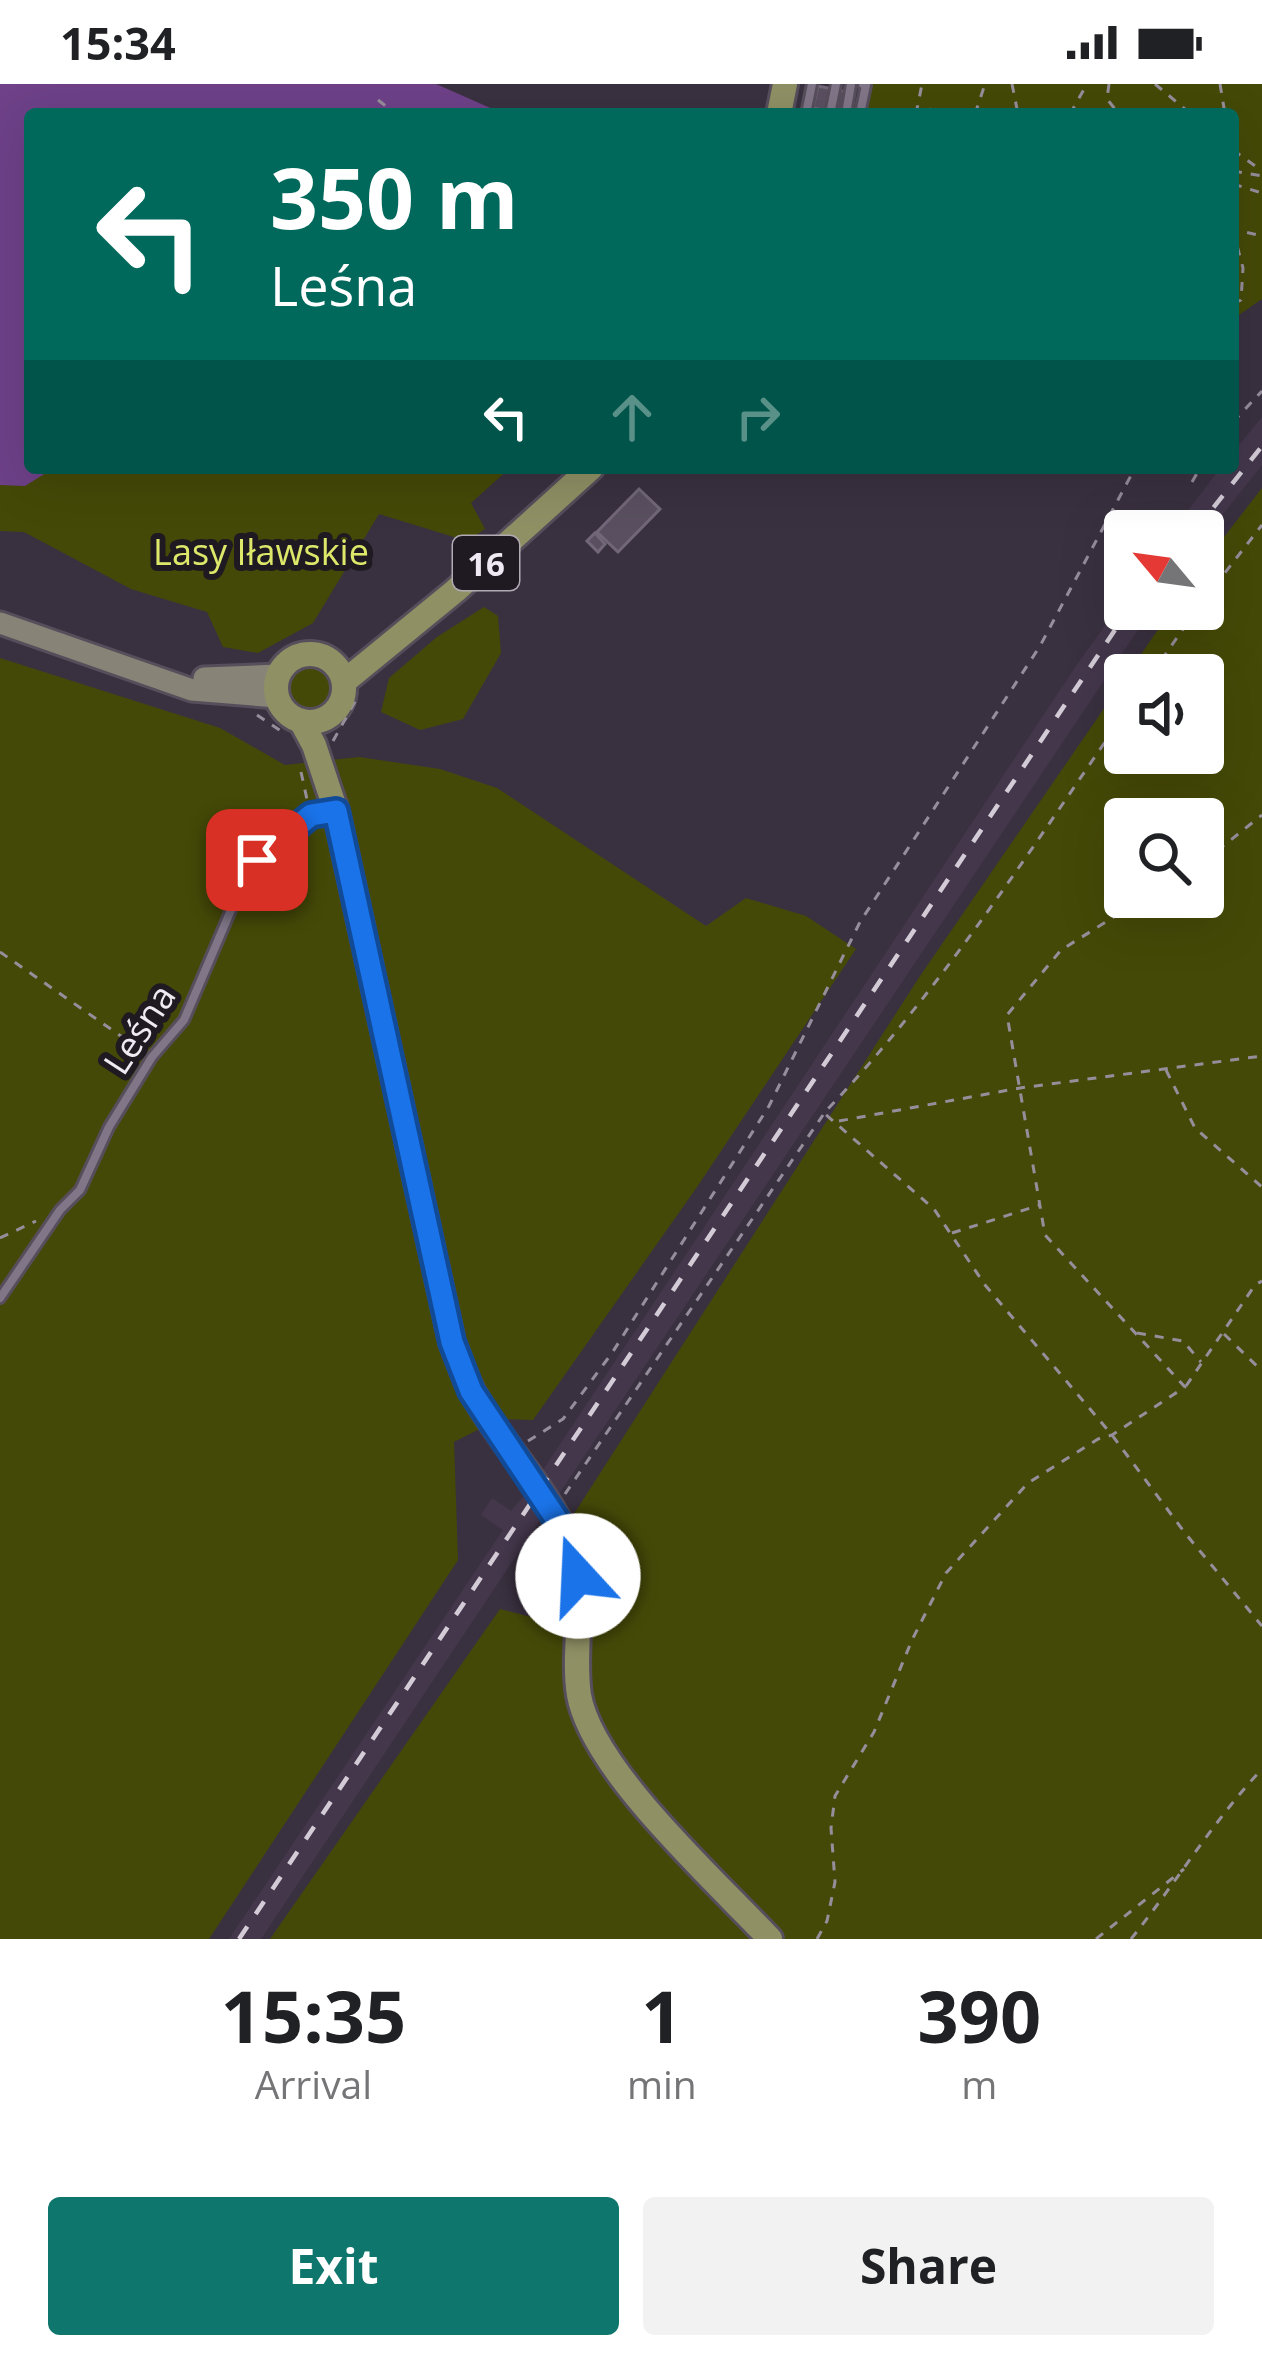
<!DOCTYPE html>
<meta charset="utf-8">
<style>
body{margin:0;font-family:"Open Sans",sans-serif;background:#f2f2f2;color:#202124;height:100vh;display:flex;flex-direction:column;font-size:45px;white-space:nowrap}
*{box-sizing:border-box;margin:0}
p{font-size:39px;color:#757577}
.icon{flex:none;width:66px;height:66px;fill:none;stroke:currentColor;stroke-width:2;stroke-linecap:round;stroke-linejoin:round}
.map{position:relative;height:1855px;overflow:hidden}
.side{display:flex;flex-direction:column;background:#fff;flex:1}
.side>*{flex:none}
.hud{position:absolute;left:24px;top:24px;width:1215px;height:366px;border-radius:12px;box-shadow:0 12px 48px #0002;background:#00695c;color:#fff;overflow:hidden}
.needle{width:78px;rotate:299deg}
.buttons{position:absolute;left:1104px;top:426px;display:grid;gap:24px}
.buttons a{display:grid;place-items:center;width:120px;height:120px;border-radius:12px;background:#fff;box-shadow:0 12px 48px #0002;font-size:60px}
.pin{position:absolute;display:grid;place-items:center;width:102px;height:102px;color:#fff;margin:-51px;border-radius:24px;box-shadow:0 6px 18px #0006}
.me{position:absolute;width:132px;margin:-66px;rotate:340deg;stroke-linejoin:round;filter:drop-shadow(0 0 9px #0008)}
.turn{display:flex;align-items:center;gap:42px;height:252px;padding:0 48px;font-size:54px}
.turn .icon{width:156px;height:156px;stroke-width:2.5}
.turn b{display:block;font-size:84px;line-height:102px}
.lanes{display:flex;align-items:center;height:114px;padding:0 48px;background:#0003;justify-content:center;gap:60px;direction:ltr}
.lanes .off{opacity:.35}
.eta{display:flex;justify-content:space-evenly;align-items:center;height:204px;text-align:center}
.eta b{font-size:72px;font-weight:700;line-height:84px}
.action{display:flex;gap:24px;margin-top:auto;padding:24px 48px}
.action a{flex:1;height:138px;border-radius:12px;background:#0f766e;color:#fff;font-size:48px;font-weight:700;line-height:138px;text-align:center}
.action a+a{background:#f2f2f2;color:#202124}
.status{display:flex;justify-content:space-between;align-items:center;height:84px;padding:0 60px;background:#fff;direction:ltr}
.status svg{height:33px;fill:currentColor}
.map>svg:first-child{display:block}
.built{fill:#44374c}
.green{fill:#454907;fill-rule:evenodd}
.water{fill:#6e4188}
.building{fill:#594f60;stroke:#716778;stroke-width:3}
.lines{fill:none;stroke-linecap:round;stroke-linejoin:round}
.lane-casing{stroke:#574e5b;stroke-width:14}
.secondary-casing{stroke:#574e5b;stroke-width:27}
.primary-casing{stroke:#574e5b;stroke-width:30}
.path{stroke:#968e9b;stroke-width:3;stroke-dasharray:9 9;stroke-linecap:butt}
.lane{stroke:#807688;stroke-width:8}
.secondary{stroke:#888377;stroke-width:21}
.primary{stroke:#909065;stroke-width:24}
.rail{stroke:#d3ccd7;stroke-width:4.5;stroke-dasharray:15 15;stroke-linecap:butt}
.route-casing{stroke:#114b97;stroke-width:30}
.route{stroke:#1a73e8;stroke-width:21}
.labels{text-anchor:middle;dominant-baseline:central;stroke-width:12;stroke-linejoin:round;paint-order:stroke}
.shield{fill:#1f1a21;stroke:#b1abb4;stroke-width:3}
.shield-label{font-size:33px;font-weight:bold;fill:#efe9f3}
.park-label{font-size:36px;fill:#dde86a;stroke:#1f1a21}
.street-label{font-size:36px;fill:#efe9f3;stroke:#1f1a21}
</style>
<div class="status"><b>15:34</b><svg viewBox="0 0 49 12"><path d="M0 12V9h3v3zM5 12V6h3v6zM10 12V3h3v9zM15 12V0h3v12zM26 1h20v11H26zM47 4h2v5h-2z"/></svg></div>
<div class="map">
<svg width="1262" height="1855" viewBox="0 0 1262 1855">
<rect width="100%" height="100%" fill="#3a3140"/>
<g class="built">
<path d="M1262,333V381L1203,455V447H1173L1220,384H1233V368Z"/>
<path d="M1125,514V525H1152L555,1416L539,1392L1080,576Z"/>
<path d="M528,1407L544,1430L261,1855H229L503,1446L481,1431L492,1414L511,1427Z"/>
</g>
<g class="green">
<path d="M872,0H1262V215L1233,235V30H866Z"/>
<path d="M0,381L30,384H510L471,419L485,445L467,457L379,430L313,539L258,569L223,563L207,528L131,505L24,448L0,447Z"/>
<path d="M1262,404V1855H270L500,1525L588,1548L570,1436L920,892L1125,594V669H1203V591H1127L1172,525H1203V480ZM1125,735H1203V813H1125Z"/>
<path d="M484,523L498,532L501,569L463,635L420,646L381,628L389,594L437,553Z"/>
<path d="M0,574L220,644L285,681L359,673L440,685L497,704L706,842L746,814L806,832L856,865L697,1103L533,1336L499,1335L454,1358L458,1476L209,1855H0Z"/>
<circle cx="310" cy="603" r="23"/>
</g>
<path class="water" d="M0,0H436L504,30H30V384H54L25,402L0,401Z"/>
<g class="building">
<path d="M818,2L852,9L843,30L813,24Z"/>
<path d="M639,405L660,425L618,468L597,448Z"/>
<path d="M595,449L605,460L598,468L587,457Z"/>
</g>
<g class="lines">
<g class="lane-casing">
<g id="lane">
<path d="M806,30L812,0"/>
<path d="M830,30L836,0"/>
<path d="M846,30L851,0"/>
<path d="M860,30L866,1L863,0"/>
<path d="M0,1214L60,1126L80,1106L109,1043L152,973L184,936L237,812L257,776L311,731L334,727"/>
</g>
</g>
<g class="secondary-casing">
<g id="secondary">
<path d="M0,539L192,606L277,613"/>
<path d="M204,594L278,591"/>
</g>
</g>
<g class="primary-casing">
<g id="primary">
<path d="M779,30L785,0"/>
<circle cx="310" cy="604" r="34"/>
<path d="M345,597L455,507L591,384"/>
<path d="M301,637L314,661L336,727L452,1258C459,1275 464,1293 473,1309C501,1360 545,1403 568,1456C590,1505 571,1560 579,1611C592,1686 716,1797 770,1855"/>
</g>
</g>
<g class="path">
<path d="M1012,0L1018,30"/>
<path d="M1109,0L1107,15L1119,30"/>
<path d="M1155,0L1191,30"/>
<path d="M1220,0L1225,30"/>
<path d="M378,16L396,30"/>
<path d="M916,30L922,0"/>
<path d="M924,30L934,23L942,30"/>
<path d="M975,30L985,0"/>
<path d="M1070,30L1087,0"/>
<path d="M1233,66L1262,87"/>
<path d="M1233,87L1262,92"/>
<path d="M1233,100L1262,109"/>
<path d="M1233,220L1241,216L1243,184L1234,150L1241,147L1262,152"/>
<path d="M1233,338L1262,307"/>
<path d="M1192,398L1200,384"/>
<path d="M1203,517L1262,441"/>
<path d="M1151,591L1197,525"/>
<path d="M1125,629C1033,762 936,913 824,1029L934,1125L985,1201L1112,1351L1185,1449L1262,1542"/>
<path d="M257,631L284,649"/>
<path d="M333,657L357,614"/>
<path d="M301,688L308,720"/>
<path d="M1203,778L1262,731"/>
<path d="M0,868L141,966"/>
<path d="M1166,986L1195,1044L1262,1103"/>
<path d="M839,1037L1020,1004L1262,972"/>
<path d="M952,1149L1040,1121"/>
<path d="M0,1154L36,1137"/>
<path d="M1137,1249L1183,1257L1201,1278"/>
<path d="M1224,1250L1262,1287"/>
<path d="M1186,1302L1255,1201L1262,1197"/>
<path d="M528,1357L563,1335L612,1269L769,1022L860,838L1040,562L1135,384"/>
<path d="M565,1410L823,1031"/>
<path d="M817,1855L827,1837L835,1798L831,1744L835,1712L874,1648L912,1556L946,1489L1028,1399L1098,1355L1112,1351L1185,1303L1045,1151L1007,931L1061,866L1146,813"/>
<path d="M1096,1855L1184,1785"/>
<path d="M1131,1855C1176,1799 1213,1737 1262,1685"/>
</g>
<use href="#lane" class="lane"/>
<use href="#secondary" class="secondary"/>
<use href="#primary" class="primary"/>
<g class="rail">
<path d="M1195,447L1262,362"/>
<path d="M239,1855L1129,525"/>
</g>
</g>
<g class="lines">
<g class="route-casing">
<path id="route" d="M257,776L311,731L336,727L452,1258L471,1307L563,1445L578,1492"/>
</g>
<use href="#route" class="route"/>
</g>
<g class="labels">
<rect class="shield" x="453" y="452" width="66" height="54" rx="9"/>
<g class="shield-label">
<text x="486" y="479">16</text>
</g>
<g class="park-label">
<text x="261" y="467">Lasy Iławskie</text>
</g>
<g class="street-label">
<text transform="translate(139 945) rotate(-57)">Leśna</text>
</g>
</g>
</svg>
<div class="buttons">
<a><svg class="needle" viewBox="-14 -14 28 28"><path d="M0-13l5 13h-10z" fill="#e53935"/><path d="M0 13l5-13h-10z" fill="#757577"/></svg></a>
<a><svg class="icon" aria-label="sound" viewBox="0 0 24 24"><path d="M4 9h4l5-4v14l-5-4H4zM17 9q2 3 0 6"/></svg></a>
<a><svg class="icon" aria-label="search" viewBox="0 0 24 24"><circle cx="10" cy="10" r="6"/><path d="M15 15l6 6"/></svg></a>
</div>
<div class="pin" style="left:257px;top:776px;background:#d93025"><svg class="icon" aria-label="arrive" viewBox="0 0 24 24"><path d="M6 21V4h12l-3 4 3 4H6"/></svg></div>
<svg class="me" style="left:578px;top:1492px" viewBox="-20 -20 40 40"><circle r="19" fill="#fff"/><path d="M0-13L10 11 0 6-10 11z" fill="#1a73e8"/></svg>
<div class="hud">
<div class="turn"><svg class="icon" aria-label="left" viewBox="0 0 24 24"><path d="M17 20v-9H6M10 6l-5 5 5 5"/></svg><div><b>350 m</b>Leśna</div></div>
<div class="lanes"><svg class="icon" aria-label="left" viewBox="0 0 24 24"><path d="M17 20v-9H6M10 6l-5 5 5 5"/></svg><svg class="icon off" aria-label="ahead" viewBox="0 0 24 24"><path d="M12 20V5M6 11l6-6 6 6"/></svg><svg class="icon off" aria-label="right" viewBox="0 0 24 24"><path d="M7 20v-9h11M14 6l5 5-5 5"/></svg></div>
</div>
</div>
<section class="side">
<div class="eta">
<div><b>15:35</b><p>Arrival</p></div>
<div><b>1</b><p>min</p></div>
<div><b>390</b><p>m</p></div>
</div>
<div class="action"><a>Exit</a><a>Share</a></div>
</section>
